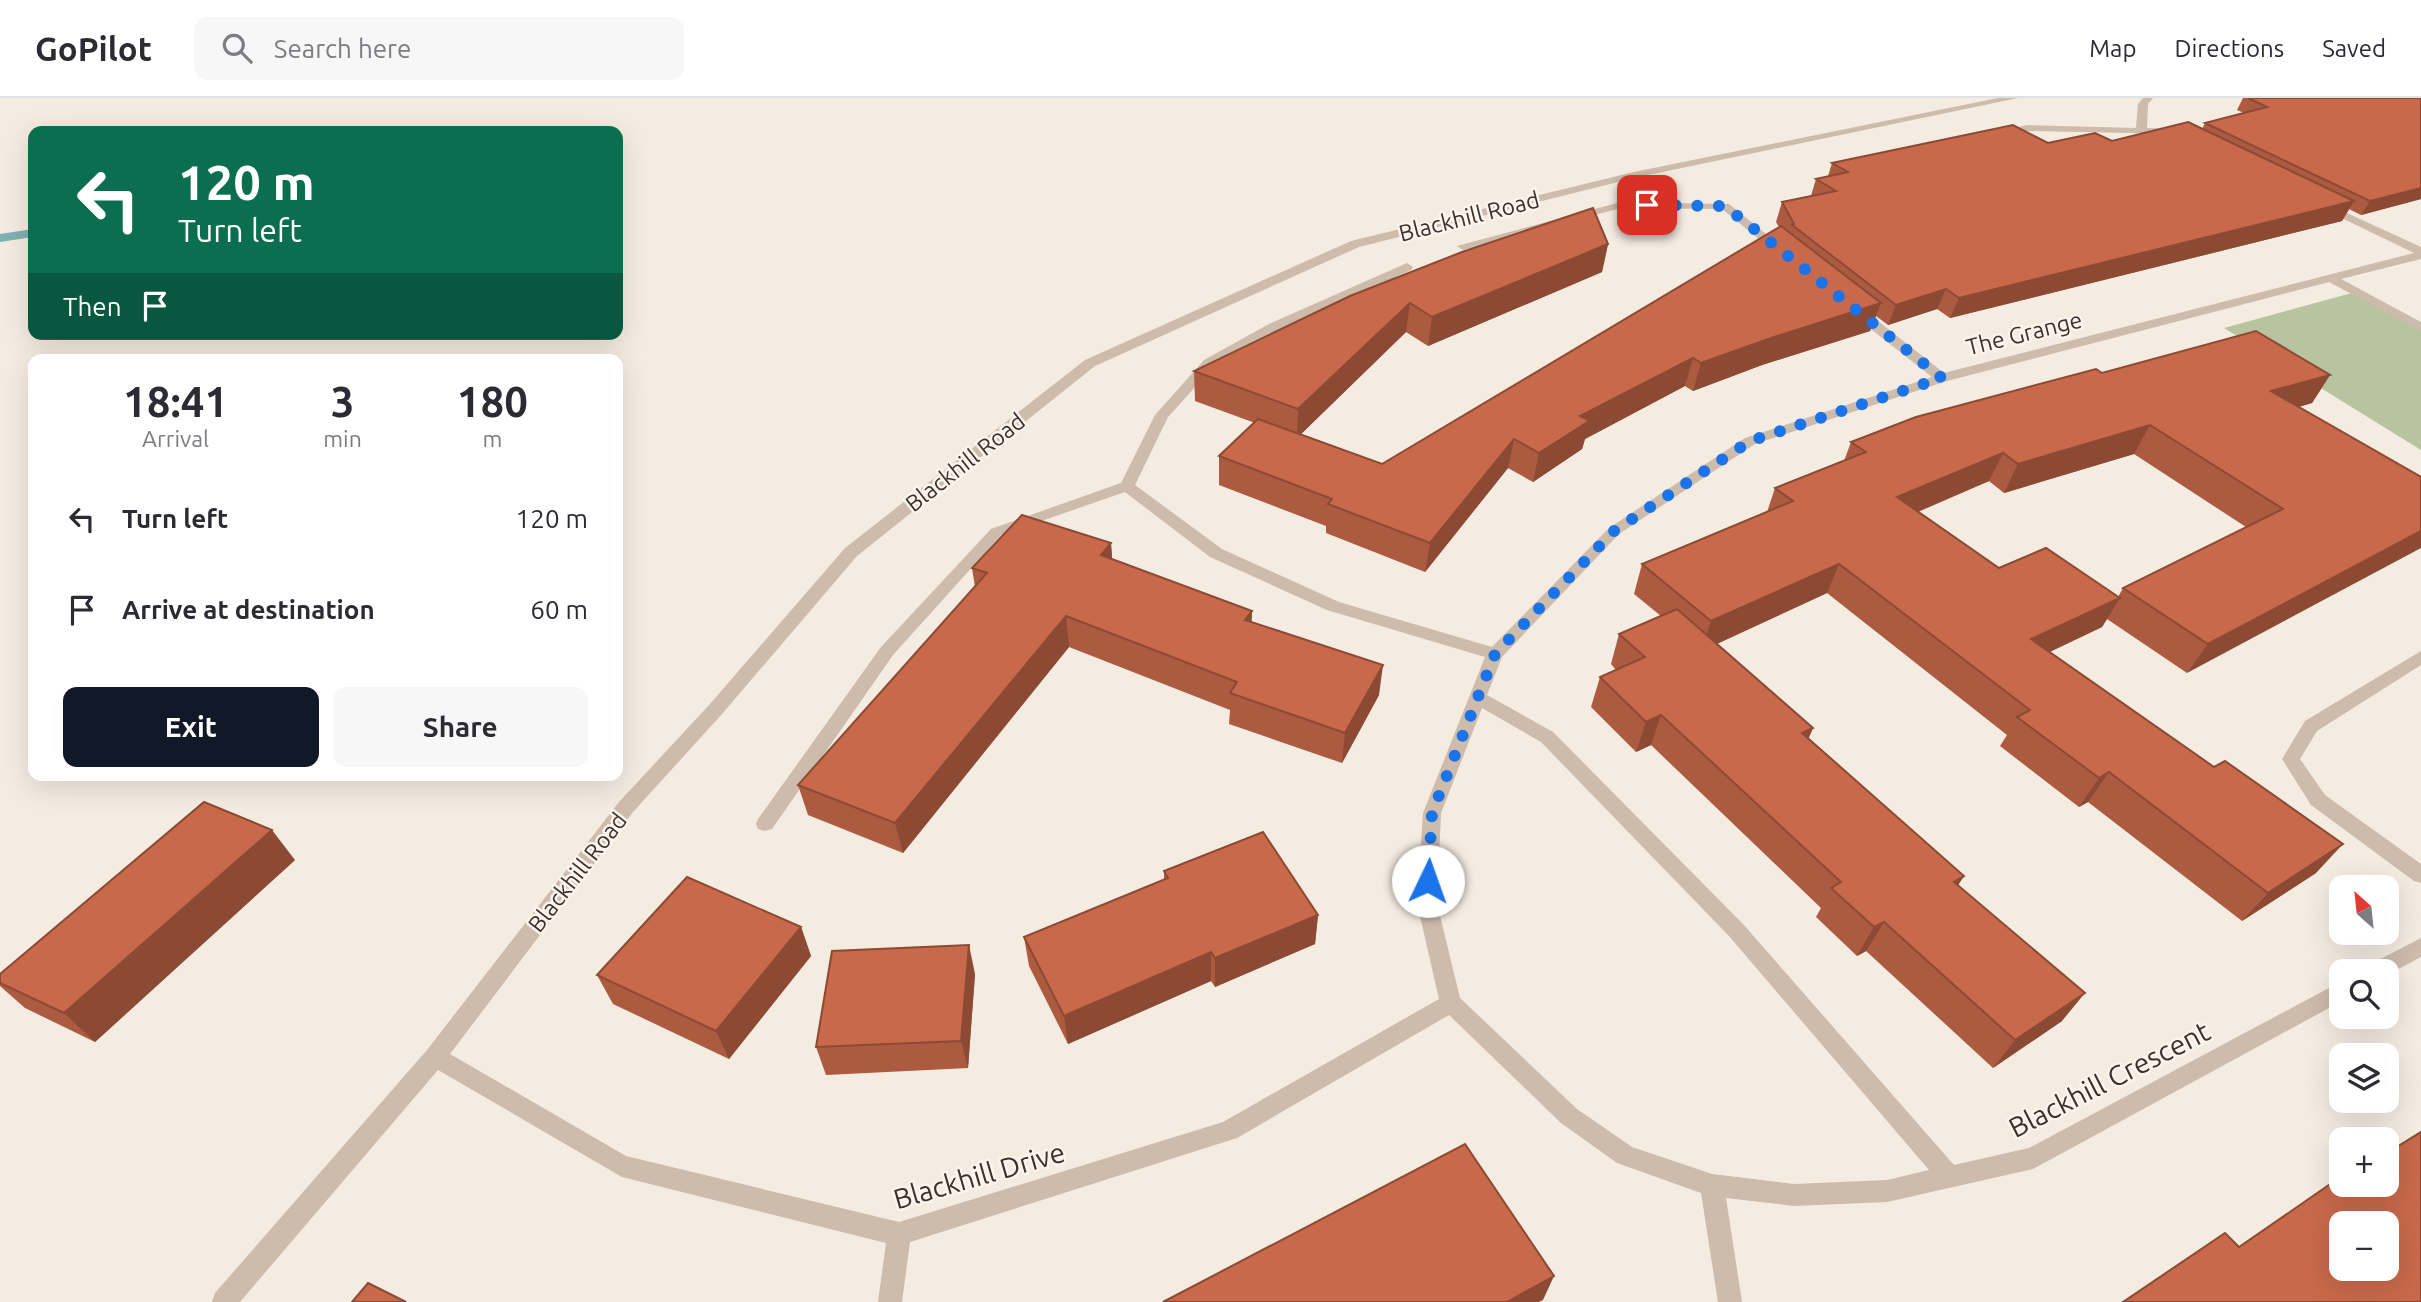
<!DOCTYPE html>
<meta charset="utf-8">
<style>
body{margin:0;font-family:Ubuntu,sans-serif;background:#f7f7f7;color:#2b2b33;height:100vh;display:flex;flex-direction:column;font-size:26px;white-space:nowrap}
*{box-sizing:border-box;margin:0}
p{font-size:23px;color:#7c7c81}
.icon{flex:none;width:38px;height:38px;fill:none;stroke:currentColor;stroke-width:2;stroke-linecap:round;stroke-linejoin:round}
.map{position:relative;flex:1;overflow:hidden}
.drawer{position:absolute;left:28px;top:256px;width:595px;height:427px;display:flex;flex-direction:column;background:#fff;border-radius:14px;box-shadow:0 7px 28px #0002}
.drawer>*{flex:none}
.hud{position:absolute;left:28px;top:28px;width:595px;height:214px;border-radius:14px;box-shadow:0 7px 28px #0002;background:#0b6e4f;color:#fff;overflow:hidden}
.needle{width:46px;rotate:333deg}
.buttons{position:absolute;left:2329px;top:777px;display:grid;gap:14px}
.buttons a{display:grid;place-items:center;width:70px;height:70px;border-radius:14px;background:#fff;box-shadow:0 7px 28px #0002;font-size:35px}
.pin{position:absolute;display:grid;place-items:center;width:60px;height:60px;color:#fff;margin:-30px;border-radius:14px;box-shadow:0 4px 10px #0006}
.me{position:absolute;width:77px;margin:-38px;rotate:3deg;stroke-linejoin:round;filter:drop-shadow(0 0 5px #0008)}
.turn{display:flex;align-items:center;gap:24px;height:147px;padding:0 35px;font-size:32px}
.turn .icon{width:91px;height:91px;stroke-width:2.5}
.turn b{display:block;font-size:49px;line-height:60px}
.then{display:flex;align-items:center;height:66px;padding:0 35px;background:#0003;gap:14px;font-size:26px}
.eta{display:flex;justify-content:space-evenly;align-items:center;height:119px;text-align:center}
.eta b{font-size:42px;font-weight:700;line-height:49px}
.cta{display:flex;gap:14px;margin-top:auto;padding:14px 35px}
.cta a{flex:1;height:80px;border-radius:14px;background:#111827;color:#fff;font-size:28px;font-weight:700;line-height:80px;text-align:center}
.cta a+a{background:#f7f7f7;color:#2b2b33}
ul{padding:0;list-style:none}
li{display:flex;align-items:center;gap:21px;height:91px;padding:0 35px}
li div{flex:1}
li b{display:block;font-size:26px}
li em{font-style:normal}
header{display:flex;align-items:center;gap:42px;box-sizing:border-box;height:98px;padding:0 35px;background:#fff;border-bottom:2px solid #e1e1e2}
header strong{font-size:33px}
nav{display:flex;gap:38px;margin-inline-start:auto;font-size:24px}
.search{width:490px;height:63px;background:#f7f7f7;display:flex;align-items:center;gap:18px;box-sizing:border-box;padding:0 24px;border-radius:14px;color:#7c7c81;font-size:26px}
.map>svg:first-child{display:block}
.green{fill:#b8c4a0}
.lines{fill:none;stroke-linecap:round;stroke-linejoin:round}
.stream{fill:#7fb0b2;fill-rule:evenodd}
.minor{fill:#cdbbac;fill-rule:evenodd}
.wall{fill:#ac5a40;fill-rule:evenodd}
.shaded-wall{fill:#8c4a34}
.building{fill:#c8694b;stroke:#8c4a34;stroke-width:2;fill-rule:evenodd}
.route{stroke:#1a73e8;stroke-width:12;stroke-dasharray:0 21.6}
.labels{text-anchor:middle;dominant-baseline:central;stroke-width:5;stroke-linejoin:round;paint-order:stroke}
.street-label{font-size:23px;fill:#3b302b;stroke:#fbf5ee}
.near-street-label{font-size:28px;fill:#3b302b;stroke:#fbf5ee}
</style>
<header>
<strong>GoPilot</strong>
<div class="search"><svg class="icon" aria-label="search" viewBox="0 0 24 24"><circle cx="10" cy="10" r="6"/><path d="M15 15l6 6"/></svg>Search here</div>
<nav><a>Map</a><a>Directions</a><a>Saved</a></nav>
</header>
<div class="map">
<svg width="2421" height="1204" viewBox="0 0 2421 1204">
<rect width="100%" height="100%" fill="#f4ebe1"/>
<path class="green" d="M2359,193L2421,225V352L2224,230Z"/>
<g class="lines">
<path class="stream" d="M33,131V139L0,144V136Z"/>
<g class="minor">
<path d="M1998,0H2018L1634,80L1359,149L1095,268L857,458L722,616L633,714L450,956L626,1058L899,1124L1223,1024L1439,901L1417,805L1423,715L1485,559L1327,512L1210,459L1125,394L1001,437L893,557L772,731L765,733L758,731L756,726L758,721L881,549L991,431L1121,385L1155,317L1204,262L1269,226L1407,165L1413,169L1411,172L1279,232L1214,268L1168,319L1135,387L1222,451L1339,504L1492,549L1609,430L1745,340L1932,279L1849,214V208H1859L1944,275L2414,155L2319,109V105L2323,104L2421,149V161L2341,181L2421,224V233L2329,184L1947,283L1755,346L1619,436L1502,559L1487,597L1553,634L1743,826L1954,1067L2029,1050L2342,883V903L2033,1071L1887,1104L1794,1108L1726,1100L1742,1204H1718L1701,1095L1617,1065L1561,1025L1449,917L1237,1040L910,1144L902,1204H878L886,1145L622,1079L438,972L240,1204H212L215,1195L427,952L619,704L710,606L845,450L1085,262L1351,143L1634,74ZM1482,610L1541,644L1729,838L1929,1072L1887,1082L1794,1086L1712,1076L1632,1049L1577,1011L1460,900L1437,805L1441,715Z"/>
<path d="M2143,0H2153L2148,6L2147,30L2176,31L2180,32V36L2027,33L1998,38L1993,35L2027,27L2136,30L2138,6Z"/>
<path d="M1621,104L1729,106L1786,152L1776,155L1722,111L1621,110L1463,152L1457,148Z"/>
<path d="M2421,553V567L2317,633L2300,661L2325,697L2421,766V785L2414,783L2311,707L2282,661L2305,623Z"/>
<path d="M2421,840V859L2387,877V873H2366L2369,867Z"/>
</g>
</g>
<g class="wall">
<path d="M2243,0H2421V101L2361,117L2349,111L2342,123L1950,220L1937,211L1888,227L1876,218L1870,233L1762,267L1693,293L1685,288L1585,341L1582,351L1533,384L1508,370L1425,474L1326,435V428L1219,387V358L1255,325L1195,303L1194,273L1350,198L1608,146L1602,174L1428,248L1406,234L1301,336L1382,366L1779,129L1776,124L1782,104L1811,98L1816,81L1828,78L1832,65L2048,45L2112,43L2202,31L2205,25L2244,15L2237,12Z"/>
<path d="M2102,275L2330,277L2312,305L2298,309L2421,379L2187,575L2107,521L2102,529L2049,554L2316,775L2242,823L2088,704L2079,709L2000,648L2007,637L1827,495L1717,546L1813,630L1808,641L1964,778L1958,787L2062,923L1993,970L1866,853L1857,858L1816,819L1821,810L1651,647L1636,654L1591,609L1600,579L1616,572L1611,566L1619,536L1661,518L1634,496L1642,466L1767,414L1775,390L1844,363L1851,344ZM2134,356L2246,429L2123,490L2118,499L1999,470L1918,414L1989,383L2004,395Z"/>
<path d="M1111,445L1112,461L1252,513L1251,524L1379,597L1342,665L1229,626L1230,612L1069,549L903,755L808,717L798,687L975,489L972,470Z"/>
<path d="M295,762L95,944L25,910L0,888V876Z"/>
<path d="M1164,773L1318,817L1315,846L1215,889L1211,883L1068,946L1029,868L1024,839L1164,782Z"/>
<path d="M801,829L811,858L729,961L613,906L597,877Z"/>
<path d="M975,876L968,970L826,977L816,949Z"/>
</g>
<g class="shaded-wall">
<path d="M2421,90V101L2361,117L2370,103Z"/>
<path d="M2354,103L2342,123L1950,220L1959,200Z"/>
<path d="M1608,146L1602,174L1428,248L1432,219Z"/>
<path d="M1946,191L1937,211L1888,227L1896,207Z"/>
<path d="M1410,205L1406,234L1297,340L1298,311Z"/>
<path d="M1881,205L1870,233L1762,267L1693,293L1701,265L1771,240Z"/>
<path d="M1693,260L1685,288L1585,341L1582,351L1533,384L1539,355L1580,318Z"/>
<path d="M2330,277L2312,305L2253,322L2271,293Z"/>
<path d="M2150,327L2134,356L2004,395L2018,366Z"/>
<path d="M1514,341L1508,370L1425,474L1430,445Z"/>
<path d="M2003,355L1989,383L1884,428L1897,399Z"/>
<path d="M2421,433V450L2187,575L2208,546Z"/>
<path d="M1111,445L1113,475L1101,457Z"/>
<path d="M1839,466L1827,495L1701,553L1711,523Z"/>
<path d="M2120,500L2102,529L2014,571L2031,541Z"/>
<path d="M1252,513L1251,543L1245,522Z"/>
<path d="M1066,518L1069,549L903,755L895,725Z"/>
<path d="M1383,567L1379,597L1342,665L1345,635Z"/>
<path d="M1661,617L1651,647L1636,654L1646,624Z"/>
<path d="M1813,630L1800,660L1802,635Z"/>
<path d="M2109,674L2088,704L2079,709L2099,680Z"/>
<path d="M272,732L295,762L95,944L64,915Z"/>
<path d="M2343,746L2316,775L2242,823L2268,795Z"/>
<path d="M1964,778L1945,807L1954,784Z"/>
<path d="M1318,817L1315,846L1215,889V860Z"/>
<path d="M1884,824L1866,853L1857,858L1874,829Z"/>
<path d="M801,829L811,858L729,961L716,933Z"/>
<path d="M969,847L975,876L968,970L961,943Z"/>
<path d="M1211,854V883L1068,946L1064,918Z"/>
<path d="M2085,895L2062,923L1993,970L2015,942Z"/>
<path d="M1554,1178L1543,1202L1539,1204H1507Z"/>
</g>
<g class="building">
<path d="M2248,0H2421V90L2370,103L2205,25L2267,9Z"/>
<path d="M2188,24L2354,103L1959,200L1946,191L1896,207L1792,127L1794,126L1782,104L1836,93L1816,81L1848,74L1832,65L2013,27L2048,45L2095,35L2112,43Z"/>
<path d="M1593,110L1608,146L1432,219L1410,205L1298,311L1194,273L1350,198L1462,154Z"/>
<path d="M1781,128L1881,205L1771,240L1701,265L1693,260L1580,318L1589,323L1539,355L1514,341L1430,445L1328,406L1332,401L1219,358L1258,321L1382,366Z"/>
<path d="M2256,233L2330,277L2271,293L2421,379V433L2208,546L2123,490L2283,411L2150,327L2018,366L2003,355L1897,399L1999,470L2046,450L2120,500L2031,541L2214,669L2225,663L2343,746L2268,795L2109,674L2099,680L2017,619L2030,612L1839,466L1711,523L1642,466L1793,403L1775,390L1866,354L1851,344L1916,319L2096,271L2102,275Z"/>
<path d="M1022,417L1111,445L1101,457L1252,513L1245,522L1383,567L1345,635L1230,595L1237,584L1066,518L895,725L798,687L987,475L972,470Z"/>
<path d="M1677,511L1813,630L1802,635L1964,778L1954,784L2085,895L2015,942L1884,824L1874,829L1831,790L1841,784L1661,617L1646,624L1600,579L1645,559L1619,536Z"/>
<path d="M204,704L272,732L64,915L0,885V876Z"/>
<path d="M1263,734L1318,817L1215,860L1211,854L1064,918L1024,839L1168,780L1164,773Z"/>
<path d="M687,779L801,829L716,933L597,877Z"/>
<path d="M969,847L961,943L816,949L832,853Z"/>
<path d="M2421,1034V1204H2123L2225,1135L2239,1149L2342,1078V1087H2387V1055ZM2342,1125H2387V1171H2342Z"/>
<path d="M1465,1046L1554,1178L1507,1204H1163Z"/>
<path d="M368,1185L406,1204H352Z"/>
</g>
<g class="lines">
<path class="route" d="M1428,783L1432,715L1495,556L1614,433L1750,343L1942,280L1725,108L1647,107"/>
</g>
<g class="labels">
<g class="street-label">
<text transform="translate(1469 118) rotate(-14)">Blackhill Road</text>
<text transform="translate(2024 235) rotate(-14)">The Grange</text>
<text transform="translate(965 364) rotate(-38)">Blackhill Road</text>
<text transform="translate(577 774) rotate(-52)">Blackhill Road</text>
</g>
<g class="near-street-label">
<text transform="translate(2109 981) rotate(-27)">Blackhill Crescent</text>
<text transform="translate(979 1077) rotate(-16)">Blackhill Drive</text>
</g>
</g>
</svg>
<div class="buttons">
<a><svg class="needle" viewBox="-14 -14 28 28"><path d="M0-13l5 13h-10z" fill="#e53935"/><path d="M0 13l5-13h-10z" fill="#7c7c81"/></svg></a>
<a><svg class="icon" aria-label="search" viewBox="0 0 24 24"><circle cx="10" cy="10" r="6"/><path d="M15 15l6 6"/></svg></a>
<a><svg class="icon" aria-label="layers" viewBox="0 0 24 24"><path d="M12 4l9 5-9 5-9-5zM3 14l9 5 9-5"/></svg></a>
<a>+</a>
<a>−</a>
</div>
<div class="pin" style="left:1647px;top:107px;background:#d93025"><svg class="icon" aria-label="arrive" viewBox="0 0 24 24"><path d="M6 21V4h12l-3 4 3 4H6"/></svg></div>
<svg class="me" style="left:1428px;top:783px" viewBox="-20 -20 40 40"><circle r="19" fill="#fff"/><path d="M0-13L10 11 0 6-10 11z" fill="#1a73e8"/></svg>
<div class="hud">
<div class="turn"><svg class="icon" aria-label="left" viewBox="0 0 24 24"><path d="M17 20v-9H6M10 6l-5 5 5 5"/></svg><div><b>120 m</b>Turn left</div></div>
<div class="then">Then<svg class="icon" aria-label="arrive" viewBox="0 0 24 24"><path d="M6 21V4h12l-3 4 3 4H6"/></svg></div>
</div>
<section class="drawer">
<div class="eta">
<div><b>18:41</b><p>Arrival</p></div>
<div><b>3</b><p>min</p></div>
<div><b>180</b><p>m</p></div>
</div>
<ul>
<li><svg class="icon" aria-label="left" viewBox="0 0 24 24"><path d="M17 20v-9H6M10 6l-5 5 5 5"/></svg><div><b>Turn left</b></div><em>120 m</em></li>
<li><svg class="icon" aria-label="arrive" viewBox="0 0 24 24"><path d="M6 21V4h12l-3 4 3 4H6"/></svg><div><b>Arrive at destination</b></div><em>60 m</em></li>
</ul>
<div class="cta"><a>Exit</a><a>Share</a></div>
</section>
</div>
